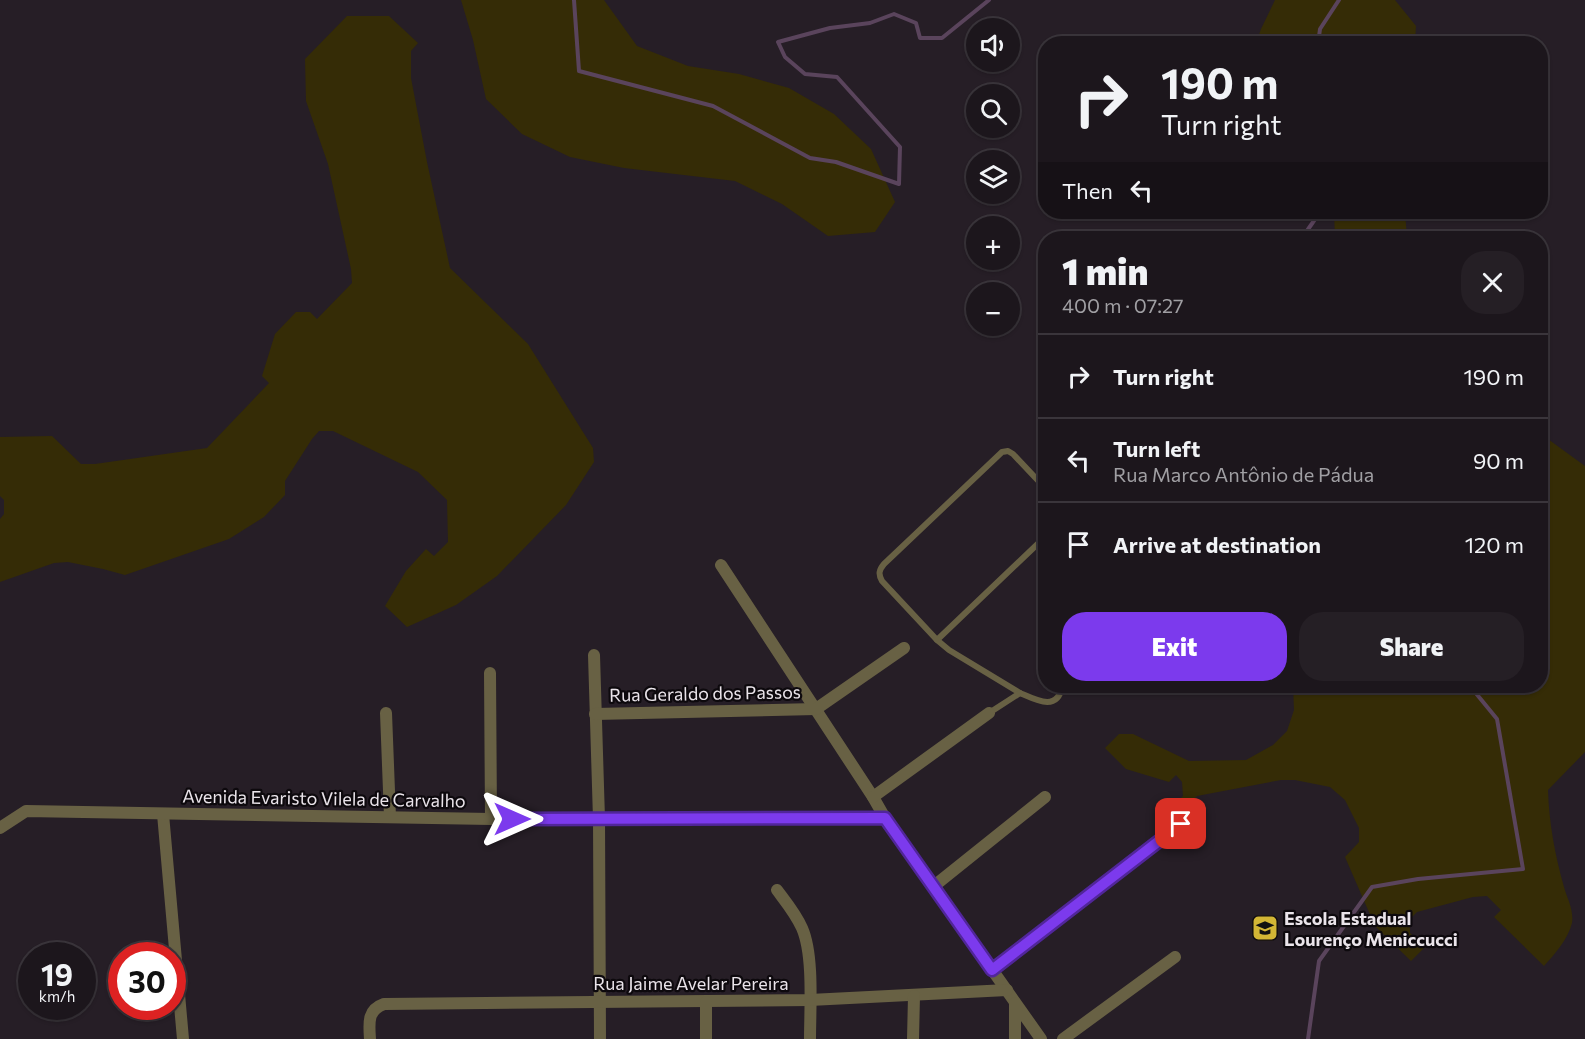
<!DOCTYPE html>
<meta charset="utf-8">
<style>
body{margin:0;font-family:Commissioner,sans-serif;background:#251f25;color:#f1f3f6;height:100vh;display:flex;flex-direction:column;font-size:22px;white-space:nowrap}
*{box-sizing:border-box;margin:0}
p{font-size:20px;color:#a09fa3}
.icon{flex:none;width:33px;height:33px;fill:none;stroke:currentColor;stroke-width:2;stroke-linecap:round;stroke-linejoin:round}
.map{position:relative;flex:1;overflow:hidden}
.drawer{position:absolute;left:1038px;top:231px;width:510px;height:462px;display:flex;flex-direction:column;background:#1c161c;border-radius:24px;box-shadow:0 2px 4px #0004,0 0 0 2px #3a353b}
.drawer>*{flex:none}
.banner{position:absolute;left:1038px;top:36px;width:510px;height:183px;border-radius:24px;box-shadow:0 2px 4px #0004,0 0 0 2px #3a353b;background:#1c161c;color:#f1f3f6;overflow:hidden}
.fabs{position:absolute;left:966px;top:18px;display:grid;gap:12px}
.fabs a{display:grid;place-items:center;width:54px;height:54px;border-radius:50%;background:#1c161c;box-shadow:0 2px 4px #0004,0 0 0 2px #3a353b;font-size:30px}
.speed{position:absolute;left:18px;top:942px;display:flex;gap:12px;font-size:30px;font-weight:700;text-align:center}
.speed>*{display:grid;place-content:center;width:78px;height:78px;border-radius:50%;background:#1c161c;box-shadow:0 2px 4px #0004,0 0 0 2px #3a353b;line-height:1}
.speed small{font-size:15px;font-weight:400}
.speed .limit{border:9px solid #d22;background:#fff;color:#111}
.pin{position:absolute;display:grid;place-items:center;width:51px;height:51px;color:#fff;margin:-26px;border-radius:12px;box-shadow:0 3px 9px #0006}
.me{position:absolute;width:66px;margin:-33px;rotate:90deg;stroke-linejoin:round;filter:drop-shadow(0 0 4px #0008)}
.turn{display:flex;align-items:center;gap:21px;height:126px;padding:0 24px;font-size:27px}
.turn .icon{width:78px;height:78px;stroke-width:2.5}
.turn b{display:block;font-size:42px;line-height:51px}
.then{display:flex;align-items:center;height:57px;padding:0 24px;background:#0003;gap:12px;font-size:22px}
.round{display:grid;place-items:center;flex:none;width:63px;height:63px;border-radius:24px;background:#251f25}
.summary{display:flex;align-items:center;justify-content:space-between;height:102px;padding:0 24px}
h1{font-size:36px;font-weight:800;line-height:45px}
.button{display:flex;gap:12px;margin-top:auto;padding:12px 24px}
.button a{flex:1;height:69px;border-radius:24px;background:#7c3aed;color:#fff;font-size:24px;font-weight:800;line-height:69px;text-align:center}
.button a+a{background:#251f25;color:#f1f3f6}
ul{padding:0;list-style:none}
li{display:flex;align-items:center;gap:18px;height:84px;padding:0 24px;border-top:2px solid #3a353b}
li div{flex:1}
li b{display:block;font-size:22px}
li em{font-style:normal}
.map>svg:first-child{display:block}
.green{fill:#352c06}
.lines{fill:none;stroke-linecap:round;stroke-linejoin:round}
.stream{stroke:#5a445c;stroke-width:4}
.lane{stroke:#686144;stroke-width:6}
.street{stroke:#686144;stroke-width:12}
.route-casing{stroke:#51269a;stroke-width:15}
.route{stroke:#7c3aed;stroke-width:10}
.labels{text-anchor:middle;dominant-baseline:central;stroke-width:4.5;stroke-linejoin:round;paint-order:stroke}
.street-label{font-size:18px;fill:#eae4ea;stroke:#0d090d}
.poi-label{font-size:18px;font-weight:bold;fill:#eae4ea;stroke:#0d090d;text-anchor:start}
</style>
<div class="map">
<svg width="1585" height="1039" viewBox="0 0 1585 1039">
<rect width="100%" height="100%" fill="#261e26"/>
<g class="green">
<path d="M461,0H604L637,46L688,66L739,74L789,88L834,114L871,149L895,202L875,232L828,236L782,204L735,181L624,168L570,157L522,134L486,99L473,40Z"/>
<path d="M1275,0H1395L1416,26L1415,43H1256L1261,29Z"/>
<path d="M347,16H389L418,43L411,51V78L427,162L450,268L528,344L593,448L594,462L566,505L497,576L456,605L407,627L385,606L406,571L426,549L434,556L448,542L447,500L418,472L333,431H319L312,439L285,481V495L264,517L229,539L125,575L103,569L68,562L54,563L0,582V519L4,514V500L0,496V437L52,436L81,464H95L207,448L269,383L262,376L275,334L296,312H310L317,319L352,283L351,269L328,164L306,101L305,59Z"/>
<path d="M1334,212H1405L1407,238H1335Z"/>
<path d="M1541,434L1585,466V752L1548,790C1549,823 1555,855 1564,887C1567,898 1574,910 1572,923C1568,939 1555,954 1544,966L1494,917L1501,910L1487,896L1473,897L1417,912L1410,919V933L1425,947L1411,961L1375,926L1345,857L1359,842V828L1345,800L1330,787L1295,780H1281L1197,796L1169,824L1162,817L1183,796L1182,782L1176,775L1169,782L1126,769L1105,748L1119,734H1133L1189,761L1246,760L1273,745L1287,731L1294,710L1293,686H1540Z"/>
</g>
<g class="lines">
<g class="stream">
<path d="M574,0L579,71L713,106L810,158L836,162L899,184L900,147L837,77L805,74L785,57L778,42L830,28L870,23L894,14L916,23L920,38H942L989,0"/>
<path d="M1318,44L1320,29L1339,0"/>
<path d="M1302,238L1320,212"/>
<path d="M1308,1039L1319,961L1372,887L1418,879L1523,869L1497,719L1470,686"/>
</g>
<g class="lane">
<path d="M937,640L1046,536"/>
<path d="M1020,693L949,650L937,640L882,581C878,574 879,570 884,564L1002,452L1008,451L1013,454L1046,489"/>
<path d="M989,713L1020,693C1036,700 1058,712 1062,686"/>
</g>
<g class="street">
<path d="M721,565L873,797L885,818L1041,1039"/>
<path d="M594,655L599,819L600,1039"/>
<path d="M490,673L491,819"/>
<path d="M386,713L390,817"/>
<path d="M595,714L816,709L904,648"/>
<path d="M873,797L989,713"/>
<path d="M163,814L183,1039"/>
<path d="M0,828L26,811L491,819L885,818"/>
<path d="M934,886L1045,797"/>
<path d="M777,890C786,902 796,914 802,928C814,955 810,1009 810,1039"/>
<path d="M992,970L1200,810"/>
<path d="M370,1039C369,1023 367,1010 384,1004L810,1000L1007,990"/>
<path d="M706,1039V1002"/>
<path d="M913,1039L914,996"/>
<path d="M1015,1039V1003"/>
<path d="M1063,1039L1175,957"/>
</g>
</g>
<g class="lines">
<g class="route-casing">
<path id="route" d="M512,819L885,818L992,970L1181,824"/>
</g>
<use href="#route" class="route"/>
</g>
<defs>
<g id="school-square" transform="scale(1.35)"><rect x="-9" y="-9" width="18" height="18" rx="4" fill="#d3b635" stroke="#0d090d"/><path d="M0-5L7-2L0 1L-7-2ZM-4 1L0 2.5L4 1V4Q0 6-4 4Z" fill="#111"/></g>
</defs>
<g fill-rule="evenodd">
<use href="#school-square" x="1265" y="928"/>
</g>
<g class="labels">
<g class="street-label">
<text transform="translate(705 693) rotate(-1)">Rua Geraldo dos Passos</text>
<text transform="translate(324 798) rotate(1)">Avenida Evaristo Vilela de Carvalho</text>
<text x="691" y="983">Rua Jaime Avelar Pereira</text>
</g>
<g class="poi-label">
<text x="1284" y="918">Escola Estadual<tspan x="1284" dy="21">Lourenço Meniccucci</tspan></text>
</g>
</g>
</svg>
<div class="fabs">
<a><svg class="icon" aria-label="sound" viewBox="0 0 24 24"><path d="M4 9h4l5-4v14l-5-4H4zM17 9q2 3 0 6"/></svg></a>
<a><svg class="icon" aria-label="search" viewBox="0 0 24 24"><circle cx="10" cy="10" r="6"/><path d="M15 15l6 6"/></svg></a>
<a><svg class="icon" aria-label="layers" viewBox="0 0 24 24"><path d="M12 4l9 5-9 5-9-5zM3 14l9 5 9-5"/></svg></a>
<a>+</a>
<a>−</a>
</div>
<div class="speed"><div>19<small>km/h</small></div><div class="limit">30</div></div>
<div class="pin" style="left:1181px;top:824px;background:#d93025"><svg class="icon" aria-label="arrive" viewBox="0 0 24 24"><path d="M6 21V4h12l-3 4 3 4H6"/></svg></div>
<svg class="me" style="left:512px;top:819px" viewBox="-20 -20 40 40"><path d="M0-17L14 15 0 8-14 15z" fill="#7c3aed" stroke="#fff" stroke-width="4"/></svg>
<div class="banner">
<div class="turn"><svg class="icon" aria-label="right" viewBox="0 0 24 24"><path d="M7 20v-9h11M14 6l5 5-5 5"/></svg><div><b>190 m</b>Turn right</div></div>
<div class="then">Then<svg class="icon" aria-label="left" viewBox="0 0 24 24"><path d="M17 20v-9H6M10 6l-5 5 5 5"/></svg></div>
</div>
<section class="drawer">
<div class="summary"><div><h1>1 min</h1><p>400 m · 07:27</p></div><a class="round"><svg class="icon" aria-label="close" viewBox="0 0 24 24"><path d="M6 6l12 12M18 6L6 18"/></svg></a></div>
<ul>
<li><svg class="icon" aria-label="right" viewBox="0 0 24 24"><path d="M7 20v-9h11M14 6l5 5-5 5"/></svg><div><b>Turn right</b></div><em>190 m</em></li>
<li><svg class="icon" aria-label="left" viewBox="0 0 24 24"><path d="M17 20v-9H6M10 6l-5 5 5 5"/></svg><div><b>Turn left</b><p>Rua Marco Antônio de Pádua</p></div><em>90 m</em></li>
<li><svg class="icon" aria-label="arrive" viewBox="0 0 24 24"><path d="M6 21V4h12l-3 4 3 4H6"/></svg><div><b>Arrive at destination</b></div><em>120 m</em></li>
</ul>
<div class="button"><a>Exit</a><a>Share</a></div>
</section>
</div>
